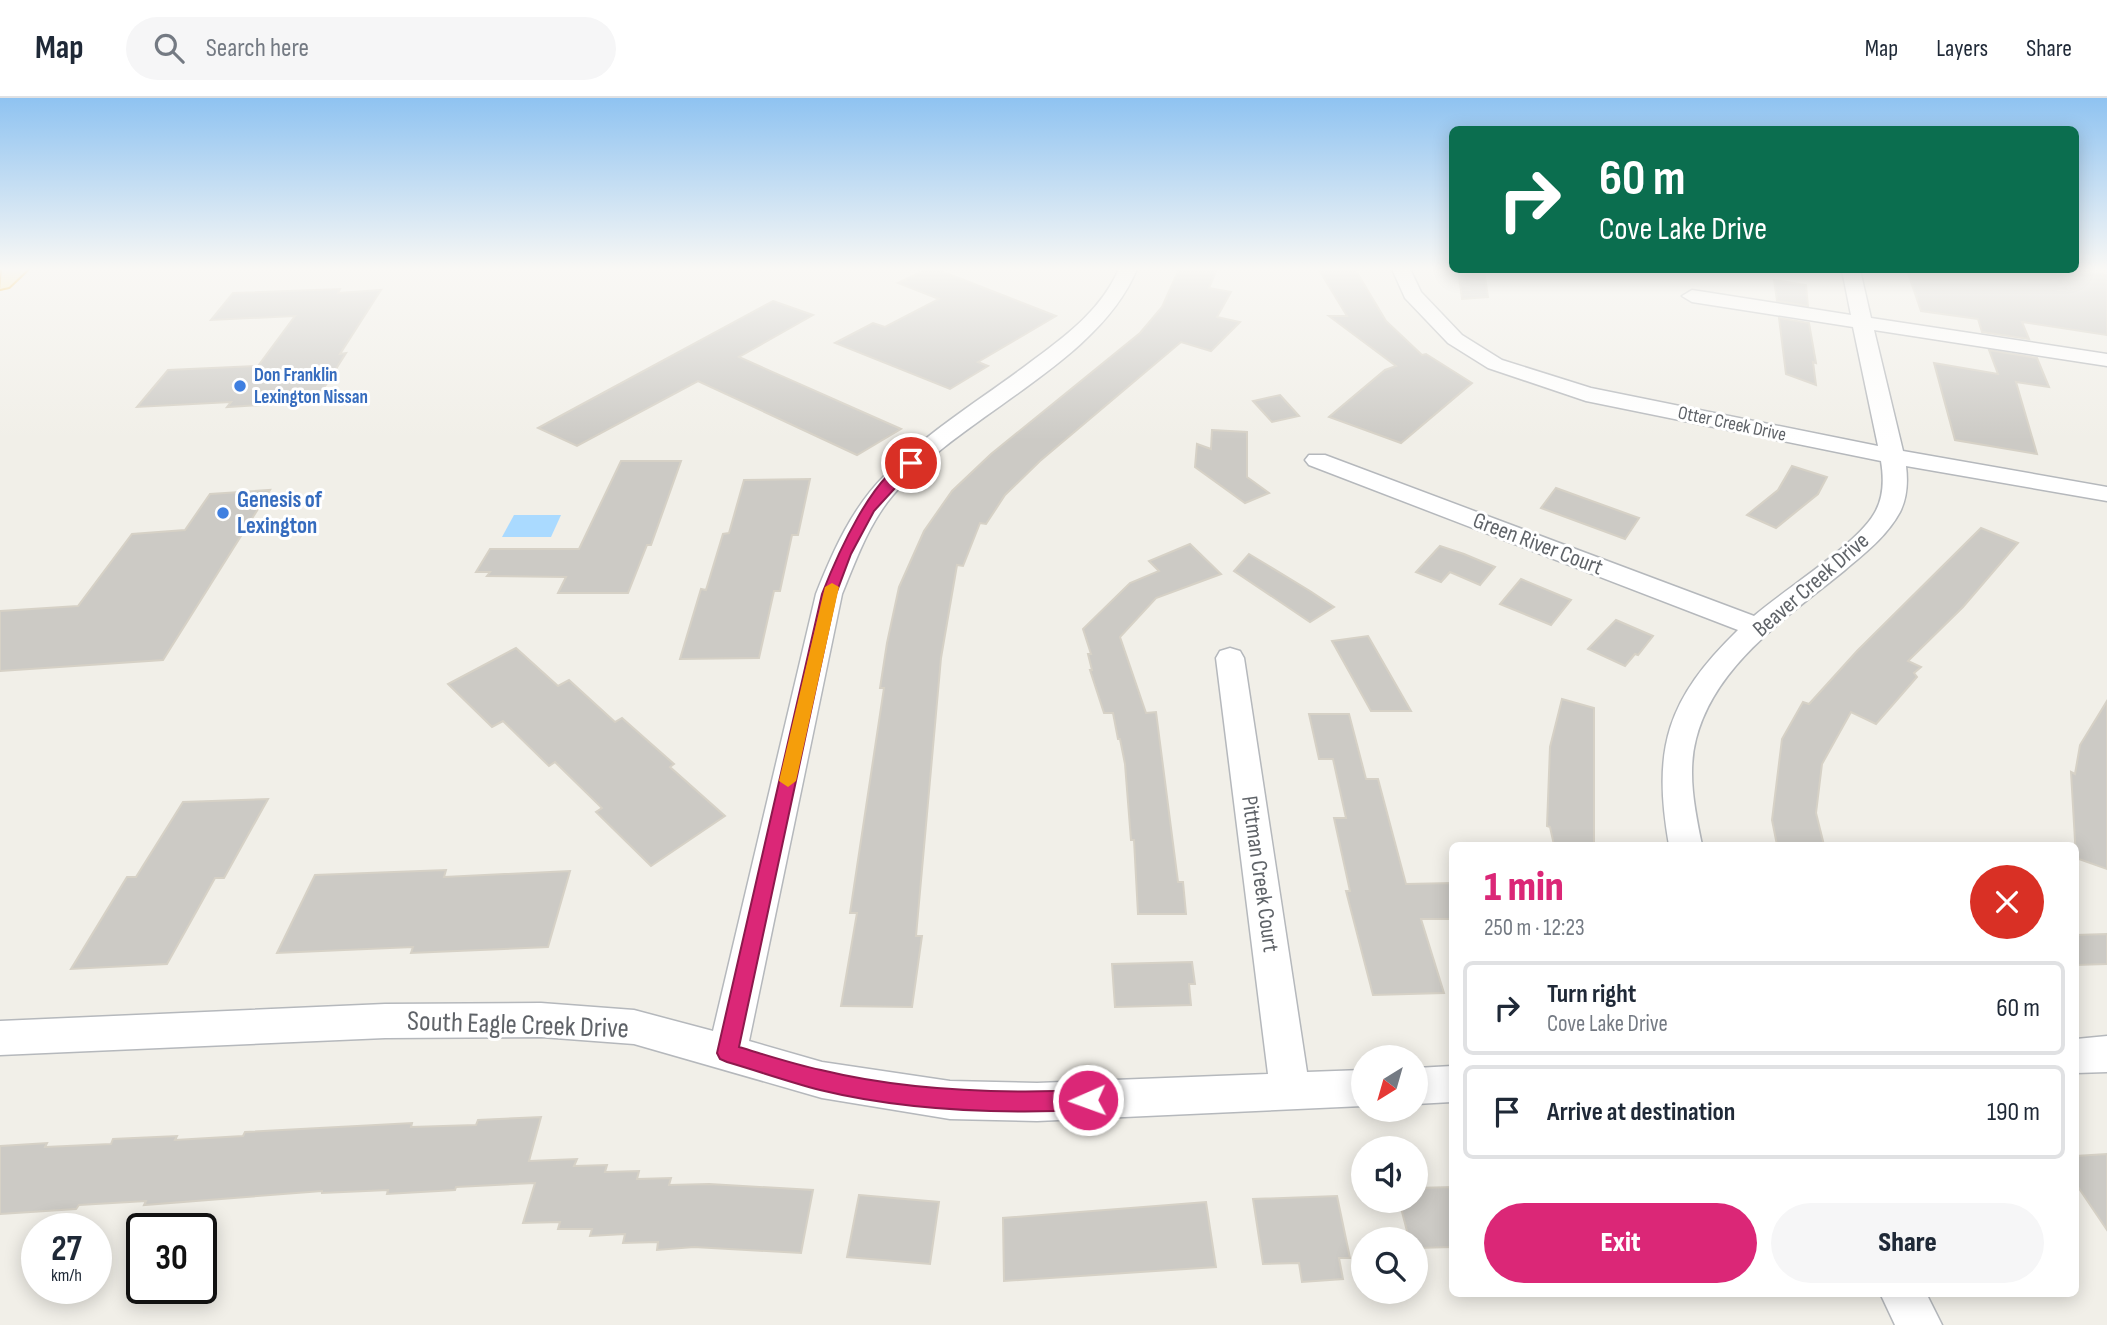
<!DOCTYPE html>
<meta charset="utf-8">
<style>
body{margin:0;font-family:"Sofia Sans Condensed",sans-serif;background:#f6f6f7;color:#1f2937;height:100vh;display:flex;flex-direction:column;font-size:26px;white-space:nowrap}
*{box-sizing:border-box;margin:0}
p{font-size:23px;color:#747a83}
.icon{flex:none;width:38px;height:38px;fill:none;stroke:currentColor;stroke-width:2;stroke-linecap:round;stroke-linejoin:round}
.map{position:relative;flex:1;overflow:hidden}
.panel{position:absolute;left:1449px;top:744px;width:630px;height:455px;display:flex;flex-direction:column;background:#fff;border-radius:10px;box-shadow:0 4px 18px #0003}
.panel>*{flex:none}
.top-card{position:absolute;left:1449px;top:28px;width:630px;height:147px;border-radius:10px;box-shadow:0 4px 18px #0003;background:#0b6e4f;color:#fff;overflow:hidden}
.needle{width:46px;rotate:217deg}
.tools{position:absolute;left:1351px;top:947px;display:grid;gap:14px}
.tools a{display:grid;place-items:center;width:77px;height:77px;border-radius:50%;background:#fff;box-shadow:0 4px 18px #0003;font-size:35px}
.speed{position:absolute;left:21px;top:1115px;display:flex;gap:14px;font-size:35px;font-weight:700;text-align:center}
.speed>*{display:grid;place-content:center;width:91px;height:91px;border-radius:50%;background:#fff;box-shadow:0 4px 18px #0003;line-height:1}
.speed small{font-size:18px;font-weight:400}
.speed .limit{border:4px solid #111;border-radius:10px;background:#fff;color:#111}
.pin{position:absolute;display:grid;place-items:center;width:60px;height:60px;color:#fff;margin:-30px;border:4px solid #fff;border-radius:50%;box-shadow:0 2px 7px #0007}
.me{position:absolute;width:77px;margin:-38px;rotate:268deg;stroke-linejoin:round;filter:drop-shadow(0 0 5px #0008)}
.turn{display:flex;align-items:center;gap:24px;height:147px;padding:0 35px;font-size:32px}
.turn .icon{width:91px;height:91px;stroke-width:2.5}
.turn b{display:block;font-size:49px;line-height:60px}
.round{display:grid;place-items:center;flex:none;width:74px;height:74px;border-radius:37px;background:#f6f6f7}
.overview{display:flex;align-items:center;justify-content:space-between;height:119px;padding:0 35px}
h1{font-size:42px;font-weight:800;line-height:52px;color:#db2777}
.action{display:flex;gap:14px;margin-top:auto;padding:14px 35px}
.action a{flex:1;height:80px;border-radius:42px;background:#db2777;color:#fff;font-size:28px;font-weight:800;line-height:80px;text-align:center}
.action a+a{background:#f6f6f7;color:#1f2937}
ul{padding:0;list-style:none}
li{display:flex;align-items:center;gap:21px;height:94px;margin:0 14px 10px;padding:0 21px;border:4px solid #e0e1e3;border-radius:10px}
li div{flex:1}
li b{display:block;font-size:26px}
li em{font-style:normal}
header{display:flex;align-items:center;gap:42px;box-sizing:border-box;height:98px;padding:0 35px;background:#fff;border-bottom:2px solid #e0e1e3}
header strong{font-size:33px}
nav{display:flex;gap:38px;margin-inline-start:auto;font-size:24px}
.search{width:490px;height:63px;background:#f6f6f7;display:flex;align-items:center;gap:18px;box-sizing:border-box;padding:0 24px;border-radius:38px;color:#747a83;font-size:26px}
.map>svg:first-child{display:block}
.water{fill:#aadaff}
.building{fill:#cccac5;stroke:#d6d1c6;stroke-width:2}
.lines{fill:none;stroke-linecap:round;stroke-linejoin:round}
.minor-casing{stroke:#b5b8bc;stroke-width:3}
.trunk-casing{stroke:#f9ab00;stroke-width:4}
.minor{fill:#fff;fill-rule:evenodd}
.trunk{fill:#feeaa1;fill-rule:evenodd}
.route{fill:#db2777;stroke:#8e194d;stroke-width:2}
.slow{fill:#f59e0b}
.shop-dot{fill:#3f7fe0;stroke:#fff;stroke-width:2.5}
.labels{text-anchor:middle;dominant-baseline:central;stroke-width:6;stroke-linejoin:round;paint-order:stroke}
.far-shop-label{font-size:19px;font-weight:bold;fill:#366cbe;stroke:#fff;text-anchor:start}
.far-street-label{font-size:19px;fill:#5f6368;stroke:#fff}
.shop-label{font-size:23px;font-weight:bold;fill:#366cbe;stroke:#fff;text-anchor:start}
.street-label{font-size:23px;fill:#5f6368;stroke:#fff}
.near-street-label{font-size:28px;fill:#5f6368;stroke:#fff}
</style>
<header>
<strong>Map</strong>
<div class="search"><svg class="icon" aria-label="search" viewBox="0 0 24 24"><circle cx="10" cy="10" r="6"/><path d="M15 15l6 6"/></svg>Search here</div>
<nav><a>Map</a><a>Layers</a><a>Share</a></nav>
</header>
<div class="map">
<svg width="2107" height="1227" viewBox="0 0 2107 1227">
<rect width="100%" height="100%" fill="#f1efe8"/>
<path class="water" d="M514,417H561L551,439H502Z"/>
<g class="building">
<path d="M927,171H936L1056,218L978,264L988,268L950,291L835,245L873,225L885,229L939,201L898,185Z"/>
<path d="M1179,171H1217L1209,190L1231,194L1217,219L1240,224L1211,253L1181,244L1040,363L1005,397L986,426L980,425L963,468L957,467L941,560L916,838H922L912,909L841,908L857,815H850L884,590H880L887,545L899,489L924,433L952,393L991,356L1140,235L1162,209Z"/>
<path d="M1355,171L1386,223L1422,257L1426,256L1472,285L1401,345L1329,319L1385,272L1396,268L1329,218H1347L1319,172Z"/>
<path d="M1458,172H1484L1488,199L1462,201Z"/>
<path d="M1907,172H2070L2107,177V237L2022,224L2029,241L1982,234L1978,221L1921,213Z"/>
<path d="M1774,182L1806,187L1808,208L1777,203Z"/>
<path d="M340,191L338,195L381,192L340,256L346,255L315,304L227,309L231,304L137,309L168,272L258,268L295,218L211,222L233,195Z"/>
<path d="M773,203L813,217L739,259L901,331L857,357L698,283L577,348L538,330Z"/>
<path d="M1779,220L1809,225L1816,265L1813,264L1816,287L1786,276Z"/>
<path d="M1989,252L2037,260L2049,289L2016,284L2037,356L1955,342L1934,265L1998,276Z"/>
<path d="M1280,297L1299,318L1272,324L1253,303Z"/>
<path d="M1212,332L1247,334V379L1269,395L1245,405L1195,369L1197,346L1211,351Z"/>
<path d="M621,363H681L651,447H647L628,495H558L566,479L487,478L490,474H476L490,451H579Z"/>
<path d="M1792,368L1827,379L1818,396L1776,430L1747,417L1778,392Z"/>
<path d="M810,381L798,437H792L780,493H774L759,560L680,561L701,491L706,492L723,436L729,435L744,382Z"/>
<path d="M1556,390L1639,420L1625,441L1541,410Z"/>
<path d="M270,392L163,562L0,573V513L78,508L132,436L185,432L210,396Z"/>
<path d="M1981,430L2018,445L1963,509L1908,563L1921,569L1914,575L1917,579L1876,626L1851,614L1822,666L1816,715L1824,747H1777L1772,722L1782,641L1803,604L1809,606L1857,553Z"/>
<path d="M1190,446L1221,476L1156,500L1120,539L1146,615L1156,614L1178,784H1183L1186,816H1138L1134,742H1131L1125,666L1120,641H1118L1113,615H1104L1090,572H1092L1088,556H1091L1083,531L1130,485L1159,473L1149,463Z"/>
<path d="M1440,448L1464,456L1495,469L1480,487L1450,474L1441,484L1416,474Z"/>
<path d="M1249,456L1310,493L1334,509L1310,524L1234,473Z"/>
<path d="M1521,481L1571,502L1551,527L1500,506Z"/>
<path d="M1616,522L1653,538L1638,557L1635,556L1625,568L1588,551Z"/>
<path d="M1368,538L1411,613H1371L1332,543Z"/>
<path d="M516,550L558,588L569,582L615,624L622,620L674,666L670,669L725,718L651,768L596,714L602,710L555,664L549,668L503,623L492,629L448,586Z"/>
<path d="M1562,601L1594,610V747H1554L1550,729L1547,728L1550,649Z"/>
<path d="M2107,603V771L2076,760L2071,674L2075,676L2080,647Z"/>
<path d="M1309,616H1349L1366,681H1378L1406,786L1452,785V821H1421L1444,895L1373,897L1346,793H1350L1334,720H1346L1333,661H1319Z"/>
<path d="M268,701L224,780H215L167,866L71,871L127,779H136L183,704Z"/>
<path d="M446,772L444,779L570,773L548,849L411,855L413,849L277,855L315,777Z"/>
<path d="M2107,836V866L2076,867V837Z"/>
<path d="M1192,864L1195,886H1189L1191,907L1115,909L1112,866Z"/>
<path d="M541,1019L529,1063L577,1061L574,1068L607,1067L605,1074L639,1073L637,1081L671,1080L669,1087L709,1086L813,1092L801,1155L694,1149L657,1152L658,1144L623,1145L625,1136L590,1138L592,1131H558L560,1124L523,1125L535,1085L456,1089L455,1092L387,1096L388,1092L322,1095V1093L144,1107L146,1103L79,1107L76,1111L0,1116V1048L47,1045L45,1049L111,1046L113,1041L177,1038L175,1042L243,1038L245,1034L412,1025L411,1029L476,1027L478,1022Z"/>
<path d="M2107,1056V1132L2076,1086V1058Z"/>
<path d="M1452,1089V1149L1416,1150V1141H1409L1399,1102H1416V1090Z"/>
<path d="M859,1097L939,1104L930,1166L847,1159Z"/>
<path d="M1337,1098L1350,1160H1339L1343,1181L1302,1184L1299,1165L1263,1166L1253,1101Z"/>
<path d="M1206,1104L1216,1169L1004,1183L1003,1120Z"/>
</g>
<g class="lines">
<g class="minor-casing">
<g id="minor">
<path d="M1119,171H1137C1098,266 961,317 893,397C869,425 856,462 842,496L749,943L822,964L950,983L1037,985L1268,976L1216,560L1220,553L1230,550L1240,553L1244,560L1307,974L1363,972V1008L1037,1023L950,1021L822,1000L634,946L541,939L385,940L0,957V923L385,906L541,905L634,912L713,933L816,496C833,453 852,410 885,377C927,334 980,302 1028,266C1064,239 1100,214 1119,171Z"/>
<path d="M1392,171H1410L1421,194L1462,237L1502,262L1591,290L1878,348L1853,229L1692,204L1682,198L1692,192L1851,217L1842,172H1860L1871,220L2107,256V268L1874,232L1903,353L2107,389V403L1906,368C1908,384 1907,400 1900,414C1887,438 1865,455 1845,472C1789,518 1715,566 1696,641C1687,675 1695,713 1702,747H1669C1652,650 1667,601 1738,532L1309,367L1305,362L1309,357H1325L1754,518C1785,491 1856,447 1874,416C1884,400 1884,381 1881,363L1586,303L1488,270L1448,245L1405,200Z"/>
<path d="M2107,938V974L2076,975V941Z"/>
<path d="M1452,968V1004L1416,1006V970Z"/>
<path d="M1880,1195H1926L1942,1227H1895Z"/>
</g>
</g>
<g class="trunk-casing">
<path id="trunk" d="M2,171H28L9,189L0,191Z"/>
</g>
<use href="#minor" class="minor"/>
<use href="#trunk" class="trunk"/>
</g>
<linearGradient id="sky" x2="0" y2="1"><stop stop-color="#8fc3f1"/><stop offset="0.5" stop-color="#f9f8f5"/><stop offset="1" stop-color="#f9f8f5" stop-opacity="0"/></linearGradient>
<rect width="2107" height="342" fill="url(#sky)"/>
<path class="route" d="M911,361L918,365L874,413L851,456L836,496L739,949C766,957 793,966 821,972C907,993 999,996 1088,992L1095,995L1098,1002L1095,1009L1088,1012C999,1016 906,1013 820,992C789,984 758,973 727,964L720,961L717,955L822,496C836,460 873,374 911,361Z"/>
<path class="slow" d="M832,485L839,489L796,683L788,689L779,683L825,489Z"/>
<g class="shop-dot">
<circle cx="240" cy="288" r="7"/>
<circle cx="223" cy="415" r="7"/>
</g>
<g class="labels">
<g class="far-shop-label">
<text x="254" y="277">Don Franklin<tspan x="254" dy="22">Lexington Nissan</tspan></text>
</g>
<g class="far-street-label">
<text transform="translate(1732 326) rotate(12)">Otter Creek Drive</text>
</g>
<g class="shop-label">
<text x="237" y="402">Genesis of<tspan x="237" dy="26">Lexington</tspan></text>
</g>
<g class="street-label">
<text transform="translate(1538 446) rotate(21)">Green River Court</text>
<text transform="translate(1811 487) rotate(-41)">Beaver Creek Drive</text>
<text transform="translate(1260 776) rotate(82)">Pittman Creek Court</text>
</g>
<g class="near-street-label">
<text transform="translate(518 927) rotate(2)">South Eagle Creek Drive</text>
</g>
</g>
</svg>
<div class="tools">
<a><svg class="needle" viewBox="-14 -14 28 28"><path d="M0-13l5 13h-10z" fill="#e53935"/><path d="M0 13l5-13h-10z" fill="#747a83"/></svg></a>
<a><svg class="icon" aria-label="sound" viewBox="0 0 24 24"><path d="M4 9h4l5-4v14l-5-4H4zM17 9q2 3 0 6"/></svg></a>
<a><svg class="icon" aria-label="search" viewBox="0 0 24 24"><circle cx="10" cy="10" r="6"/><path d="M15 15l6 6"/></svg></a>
</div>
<div class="speed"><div>27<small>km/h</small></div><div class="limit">30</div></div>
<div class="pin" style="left:911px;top:365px;background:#d93025"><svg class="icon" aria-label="arrive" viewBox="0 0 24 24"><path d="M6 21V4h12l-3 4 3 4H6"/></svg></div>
<svg class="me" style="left:1088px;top:1002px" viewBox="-20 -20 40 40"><circle r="17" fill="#db2777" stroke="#fff" stroke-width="3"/><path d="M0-11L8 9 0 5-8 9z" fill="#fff"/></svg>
<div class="top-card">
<div class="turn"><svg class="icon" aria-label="right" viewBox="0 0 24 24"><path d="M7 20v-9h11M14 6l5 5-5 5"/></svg><div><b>60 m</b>Cove Lake Drive</div></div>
</div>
<section class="panel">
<div class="overview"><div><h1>1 min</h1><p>250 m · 12:23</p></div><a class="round" style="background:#d93025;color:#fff"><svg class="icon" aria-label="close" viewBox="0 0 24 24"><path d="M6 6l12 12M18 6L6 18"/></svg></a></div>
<ul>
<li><svg class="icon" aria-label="right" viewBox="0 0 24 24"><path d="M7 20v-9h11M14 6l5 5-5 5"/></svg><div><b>Turn right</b><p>Cove Lake Drive</p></div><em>60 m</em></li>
<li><svg class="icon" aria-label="arrive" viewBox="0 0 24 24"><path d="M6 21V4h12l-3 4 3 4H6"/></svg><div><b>Arrive at destination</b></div><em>190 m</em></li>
</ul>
<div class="action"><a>Exit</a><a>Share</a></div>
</section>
</div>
